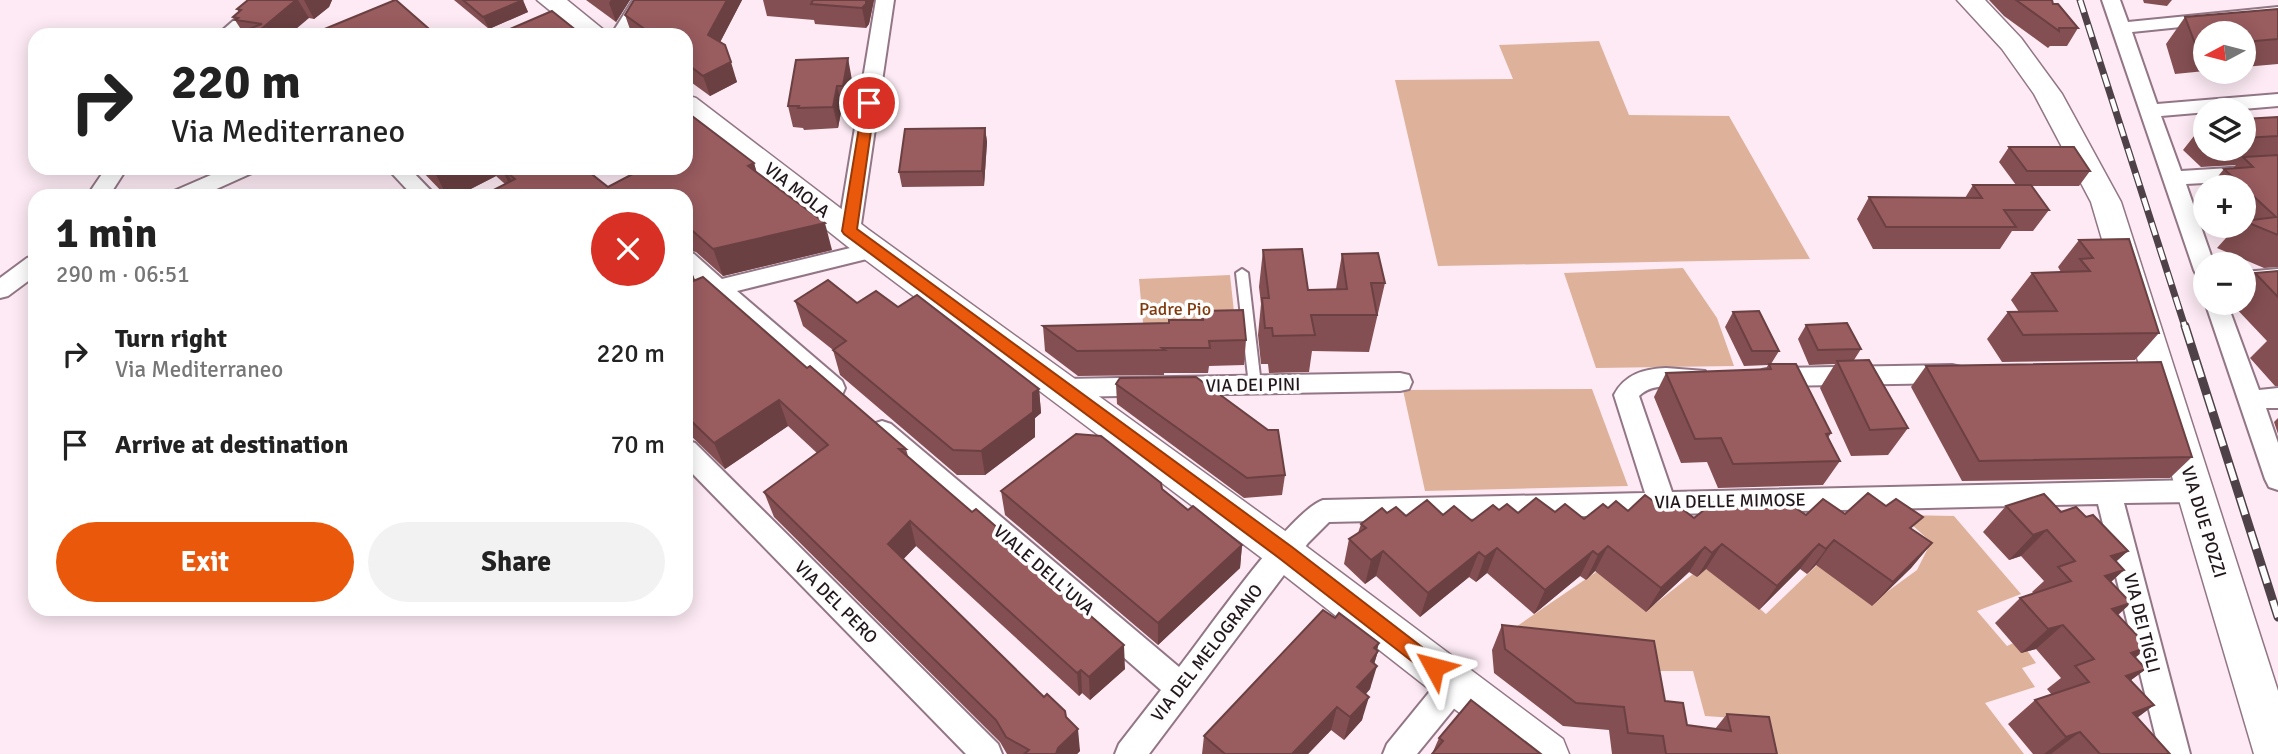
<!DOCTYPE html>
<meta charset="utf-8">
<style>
body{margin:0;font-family:Signika,sans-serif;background:#f2f2f2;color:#222;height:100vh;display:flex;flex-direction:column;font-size:26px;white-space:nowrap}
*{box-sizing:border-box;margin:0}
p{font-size:23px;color:#767676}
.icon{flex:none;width:38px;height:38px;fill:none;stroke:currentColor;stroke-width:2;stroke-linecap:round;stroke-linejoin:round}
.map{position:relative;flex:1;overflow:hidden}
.drawer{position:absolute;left:28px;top:189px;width:665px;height:427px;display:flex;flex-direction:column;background:#fff;border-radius:21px;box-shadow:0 4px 18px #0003}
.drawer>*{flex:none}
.top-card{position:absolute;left:28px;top:28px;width:665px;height:147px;border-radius:21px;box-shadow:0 4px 18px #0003;background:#fff;color:#222;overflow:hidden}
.needle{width:46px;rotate:263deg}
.buttons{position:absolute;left:2193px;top:21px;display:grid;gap:14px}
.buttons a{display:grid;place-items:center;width:63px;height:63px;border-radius:50%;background:#fff;box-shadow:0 4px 18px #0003;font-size:35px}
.pin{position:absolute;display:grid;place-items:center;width:60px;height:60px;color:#fff;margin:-30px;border:4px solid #fff;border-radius:50%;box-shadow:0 2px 7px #0007}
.me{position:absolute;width:77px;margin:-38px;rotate:308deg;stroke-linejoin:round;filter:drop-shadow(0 0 5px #0008)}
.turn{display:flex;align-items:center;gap:24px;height:147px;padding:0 28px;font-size:32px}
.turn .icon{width:91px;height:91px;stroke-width:2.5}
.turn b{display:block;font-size:49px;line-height:60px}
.round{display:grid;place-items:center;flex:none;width:74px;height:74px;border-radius:37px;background:#f2f2f2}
.head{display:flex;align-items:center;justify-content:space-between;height:119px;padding:0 28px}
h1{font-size:42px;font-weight:700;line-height:52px}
.action{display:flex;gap:14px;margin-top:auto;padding:14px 28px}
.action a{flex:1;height:80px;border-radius:42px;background:#ea580c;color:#fff;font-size:28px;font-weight:700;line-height:80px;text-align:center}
.action a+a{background:#f2f2f2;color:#222}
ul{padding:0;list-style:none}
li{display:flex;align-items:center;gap:21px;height:91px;padding:0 28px}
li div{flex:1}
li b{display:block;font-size:26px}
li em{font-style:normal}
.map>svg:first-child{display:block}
.green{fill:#deb19b}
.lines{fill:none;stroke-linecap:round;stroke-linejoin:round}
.lane-casing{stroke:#927685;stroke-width:4}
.street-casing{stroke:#927685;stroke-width:4}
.secondary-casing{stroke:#927685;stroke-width:3}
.lane{fill:#fff;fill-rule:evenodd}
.street{fill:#fff;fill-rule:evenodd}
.secondary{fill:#fff;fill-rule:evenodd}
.rail-far1-casing{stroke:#4e4248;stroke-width:7}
.rail-casing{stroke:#4e4248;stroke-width:9}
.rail-far1{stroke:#fdfdfd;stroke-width:4.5;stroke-dasharray:13;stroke-linecap:butt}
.rail{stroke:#fdfdfd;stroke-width:6;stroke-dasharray:18;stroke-linecap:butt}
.wall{fill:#844f52}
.shaded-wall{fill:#6b4042}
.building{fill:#995c5f;stroke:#6b4042;stroke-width:2}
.route{fill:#ea580c;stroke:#983908;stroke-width:2}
.labels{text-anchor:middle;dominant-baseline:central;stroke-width:7;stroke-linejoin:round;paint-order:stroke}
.street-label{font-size:18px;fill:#20161b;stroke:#fdfdfd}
.park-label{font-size:18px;fill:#803a0d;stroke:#fdfdfd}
</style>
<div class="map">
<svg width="2278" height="754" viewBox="0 0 2278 754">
<rect width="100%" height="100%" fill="#fdeaf4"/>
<g class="green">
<path d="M1599,41L1629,115L1729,116L1810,259L1438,266L1395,80L1513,79L1499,45Z"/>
<path d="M1683,268L1717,318L1734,366L1596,368L1564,273Z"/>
<path d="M1230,275L1236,330L1145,345L1139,279Z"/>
<path d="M1592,389L1628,486L1425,491L1403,390Z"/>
<path d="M1901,515L1954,516L2021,594L1977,611L2007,646L2020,640L2036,663L2022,668L2035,687L1985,703L2024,754H1763L1750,719L1705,716L1693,671H1646L1635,638L1507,633L1599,570L1651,607L1707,563L1766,614L1818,564L1873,602L1917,570L1931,542Z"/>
</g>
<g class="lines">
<g class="lane-casing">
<path id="lane" d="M1242,269L1248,273L1261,385L1259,388H1251L1249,385L1236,273Z"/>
</g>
<g class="street-casing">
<g id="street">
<path d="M257,0H277L237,35H217Z"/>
<path d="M633,0H651L629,35H611Z"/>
<path d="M876,0H894L860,231L857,236L849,238L841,236L838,231Z"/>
<path d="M2102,0H2120L2128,22L2278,7V17L2132,32L2157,104L2278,94V106L2161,116L2181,171L2278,165V179L2186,184L2214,264H2205V278L2197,276L2194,270Z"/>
<path d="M106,168H127L109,196H87Z"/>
<path d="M227,168H255L252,173L201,196H171L174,191Z"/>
<path d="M387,168H409L436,196H413Z"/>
<path d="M875,242L883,245L886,250L883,255L737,291L842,381L845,388L842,395L833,397L824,395L716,299L686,314V295L702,286L686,273V252L694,254L722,279Z"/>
<path d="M35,256V276L8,296L0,298V278L27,258Z"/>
<path d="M2278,269V285L2244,288V272Z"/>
<path d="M2205,302L2227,303L2259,390L2278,388V408H2266L2278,443V490L2269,487L2265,479Z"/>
<path d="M1952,365L1961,367L1964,374L1961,381L1952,383L1771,386L1762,384L1759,377L1762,370L1771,368Z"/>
<path d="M1666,368L1705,371L1708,378L1705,385C1683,391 1656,379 1639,396L1672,492L2194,480L2203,483L2207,491L2203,499L2194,502L2124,503L2190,754H2160L2098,504L1329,522L1308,543L1149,754H1115L1119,744L1161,690L873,438L869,431L873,424L882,421L891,424L1179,667C1205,634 1290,511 1323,500L1645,493L1614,395C1625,374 1644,369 1666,368Z"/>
<path d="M1400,373L1409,375L1412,382L1409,389L1400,391L1064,397L1055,395L1052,388L1055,381L1064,379Z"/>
<path d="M686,440L695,443L998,744L1002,754H966L686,467Z"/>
<path d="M1455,670L1466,674L1470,684L1466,694L1417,754H1383L1387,744L1444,674Z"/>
</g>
</g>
<g class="secondary-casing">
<g id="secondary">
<path d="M537,0H567L610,35H580Z"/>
<path d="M1957,0H1985L2021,38L2062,94L2121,202L2278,691V754H2254L2091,202L2034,94L2002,49Z"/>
<path d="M686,95L696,98L869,230L1299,541L1563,739L1569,754H1512L1271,565L847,246L686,118Z"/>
</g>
</g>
<use href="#lane" class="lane"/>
<use href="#street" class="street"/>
<use href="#secondary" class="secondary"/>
<g class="rail-far1-casing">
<path id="rail-far1" d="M2080,0L2185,327"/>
</g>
<g class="rail-casing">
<path id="rail" d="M2185,326L2278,617"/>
</g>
<use href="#rail-far1" class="rail-far1"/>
<use href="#rail" class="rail"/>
</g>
<g class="wall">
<path d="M248,0H336H332L329,7L314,19L309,18L242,31L233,17L239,12L237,9Z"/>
<path d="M454,0H522L528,12L489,29Z"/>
<path d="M586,0H630L616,22Z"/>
<path d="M634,0H742L720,42L737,82L710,96L688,80L686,74V35H632L625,15Z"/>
<path d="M763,0H874L869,24L866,28L815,24L814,20L767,16Z"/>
<path d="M1989,0H2052L2053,4L2078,28L2067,46H2050L2048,48L2004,16Z"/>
<path d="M2143,0H2172L2167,6L2144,3Z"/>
<path d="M2278,9V64L2244,67V33H2205V71L2175,74L2166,44L2185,17Z"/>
<path d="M852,80L848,107H842L838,128L804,130L803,128L793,127L788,106Z"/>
<path d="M2278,117V267L2264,268L2217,248L2234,229L2230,226H2244V187H2209L2224,169L2233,168L2236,165L2201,167L2183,150L2205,122V149H2244V119Z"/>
<path d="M985,128L987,142L984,186L902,187L899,172Z"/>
<path d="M2009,147L2090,171L2079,186H2032L2049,210L2033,231H2012L2000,249H1873L1857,219L1869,197L1965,198L1973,185H2016L1999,162Z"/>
<path d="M754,163L756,171L832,250L723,276L696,252L686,250V196L505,184L496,176L457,196H446L419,168H584L608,187Z"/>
<path d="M2205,192V201L2201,197Z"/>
<path d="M2079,240L2159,333L2135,360L2002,362L1987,339L2008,312H2019L2011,300L2032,273L2061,272L2058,267Z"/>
<path d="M1263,250L1308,290L1336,289L1342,254L1385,283L1369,352L1312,351L1309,372L1269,373L1268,364H1261L1258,335L1261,304L1259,287Z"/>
<path d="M686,257L695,280L807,368L906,449L908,456L972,512L1001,531L1002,539L1125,669L1090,700L1082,693L1079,696L916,546L903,559L1044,697L1066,717L1080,751L1077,754H1007L1000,742L774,517L764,492L817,453L788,426L725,469L686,431Z"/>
<path d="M2278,271V386H2275L2250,358L2267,341L2231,303H2244V285L2255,273Z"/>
<path d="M795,301L857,303L898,307L1039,389L1041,413L1035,418V437L985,475H957L840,375L833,350L803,326Z"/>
<path d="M1202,311L1246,340L1244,365L1209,366L1208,373H1164V375L1078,376L1045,351L1043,326L1169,323L1201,320Z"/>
<path d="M1733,312L1779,351L1771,364L1831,433L1828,438L1840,461L1823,485L1718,488L1707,462L1681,463L1654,397L1666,373L1766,369L1768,365L1744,366L1725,327Z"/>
<path d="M1806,325L1861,349L1854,360L1908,428L1888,455L1851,456L1820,388L1835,364L1809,365L1798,339Z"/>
<path d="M1926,366L2192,457L2170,478L1962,481L1911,387Z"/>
<path d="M1116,384L1268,430L1285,475L1282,495L1244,498L1117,404Z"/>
<path d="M2278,418V434L2274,422Z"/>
<path d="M1162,489L1188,510L1242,545L1240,568L1158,645L1005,515L1001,491Z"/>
<path d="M1720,506L1739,509L1774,507L1806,515L1845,514L1913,530L1932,543L1911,568L1872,606L1816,565L1807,574L1800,569L1759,610L1706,569L1697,577L1689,572L1646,612L1595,571L1586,580L1580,576L1534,614L1487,573L1476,582L1469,577L1420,617L1376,576L1365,584L1344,564L1349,539L1358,533L1361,524L1387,513L1406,516L1443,515L1472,521L1499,510L1518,513L1555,512L1584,519L1608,508L1628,511L1664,509L1694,518Z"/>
<path d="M2006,506L2061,512L2086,517L2128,551L2116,561L2124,570L2111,582L2131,603L2118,615L2148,647L2135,658L2146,669L2131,680L2154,705L2137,718L2170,754H2033L2008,724L2035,700L2052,695L2047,689L2061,678L2036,649L2021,653L1995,623L2020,598L2033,593L2032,592L2044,581L2021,556L2009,560L1983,532Z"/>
<path d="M1502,625L1665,701L1687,725L1715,729L1727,714L1777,754H1612L1609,730L1563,726L1494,673L1492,650Z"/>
<path d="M1379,643L1377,650L1378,651L1374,664L1370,689L1366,694L1362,720L1344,740L1331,730L1308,754H1202L1204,736Z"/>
<path d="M1439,738L1541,754H1432Z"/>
</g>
<g class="shaded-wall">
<path d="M296,0H298L309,18L289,35H254Z"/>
<path d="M304,0H332L329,7L314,19Z"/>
<path d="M523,0L528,12L489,29L483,17Z"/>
<path d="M611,0H630L616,22L609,3Z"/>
<path d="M727,0H742L714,54L708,35Z"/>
<path d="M866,0H874L869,24L866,28L862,8Z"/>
<path d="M848,58L852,80L848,107L843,86Z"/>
<path d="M731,62L737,82L710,96L703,76Z"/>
<path d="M837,86L842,107L838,128L833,107Z"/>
<path d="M985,128L987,142L984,186L982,171Z"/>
<path d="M754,163L762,190L748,166Z"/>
<path d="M444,168H492L496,176L457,196H447L435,173Z"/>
<path d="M501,168H556L515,179L507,172L516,190L513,191Z"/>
<path d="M825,223L832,250L723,276L713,249Z"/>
<path d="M687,259L697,286L686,293V260Z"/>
<path d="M1039,389L1041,413L1035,418V437L985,475L981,451L1033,393Z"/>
<path d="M779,400L788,426L725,469L714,443Z"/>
<path d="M910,521L916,546L894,569L888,544Z"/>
<path d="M2047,530L2021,556L2009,560L2033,535Z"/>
<path d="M1834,540L1816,565L1807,574L1826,549Z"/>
<path d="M1932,543L1911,568L1872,606L1893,582Z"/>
<path d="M1722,544L1706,569L1697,577L1712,553Z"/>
<path d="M1819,544L1800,569L1759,610L1777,586Z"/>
<path d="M1242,545L1240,568L1158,645V623Z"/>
<path d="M1608,546L1595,571L1586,580L1598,555Z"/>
<path d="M1705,547L1689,572L1646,612L1661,588Z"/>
<path d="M1497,548L1487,573L1476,582L1485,557Z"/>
<path d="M1383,551L1376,576L1365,584L1371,560Z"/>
<path d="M1593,551L1580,576L1534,614L1545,590Z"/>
<path d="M2128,551L2100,576L2111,556Z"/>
<path d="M1479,552L1469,577L1420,617L1428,593Z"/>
<path d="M2124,570L2096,595L2105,576Z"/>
<path d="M2131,603L2103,628L2112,609Z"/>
<path d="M2063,625L2036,649L2021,653L2048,629Z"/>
<path d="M1379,643L1375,655L1378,651L1372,671L1377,666L1370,689L1351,710L1357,687L1374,648Z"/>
<path d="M1124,645L1125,669L1090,700L1089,677Z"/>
<path d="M2148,647L2118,671L2131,653Z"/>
<path d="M2146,669L2115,692L2126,676Z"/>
<path d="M1081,670L1082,693L1079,696L1077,673Z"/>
<path d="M1369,697L1362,720L1344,740L1350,717Z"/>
<path d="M2154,705L2123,728L2133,713Z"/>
<path d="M1337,707L1331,730L1308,754H1292Z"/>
<path d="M1078,729L1080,751L1077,754H1056L1058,748Z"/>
<path d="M2080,732L2051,754H2044L2066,737Z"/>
</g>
<g class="building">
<path d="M248,0H296L254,35H232L262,24L235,20L238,18L233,17L241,10L237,9Z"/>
<path d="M396,0L436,35H310L395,0Z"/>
<path d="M463,0H523L483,17Z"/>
<path d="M634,0H727L708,35L725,45L731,62L703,76L686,63V35H653L625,15Z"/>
<path d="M813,0H866V4L862,8L811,4Z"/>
<path d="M2016,0H2052L2053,4H2058L2078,28H2059V31Z"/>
<path d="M2278,9V39L2244,42V33H2205V45L2196,46L2185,17Z"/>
<path d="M552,11L582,35H496Z"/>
<path d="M848,58L843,86H837L833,107L798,108L799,106H788L796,60Z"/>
<path d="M686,116H692L754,163L748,166L825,223L713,249L686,225V196H482L515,179L507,172L529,171L536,168H584L608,187L644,168H686Z"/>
<path d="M2278,117V136L2244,138V119Z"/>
<path d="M985,128L982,171L899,172L905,129Z"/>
<path d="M2009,147H2074L2090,171H2027Z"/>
<path d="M2278,155V235L2244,221L2276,217L2224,169L2253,167L2243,157Z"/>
<path d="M430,168H444L435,173Z"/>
<path d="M1973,185H2031L2049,210H2004L2016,227H1886L1869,197L1982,198Z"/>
<path d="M2129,239L2159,333L2023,335L2008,312L2057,311L2032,273L2090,271L2080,259L2093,258L2079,240Z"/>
<path d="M1302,249L1308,290L1347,289L1342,254L1378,253L1385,283H1371L1377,315H1311L1315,335L1273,336L1272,328H1265L1262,298H1269L1263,250Z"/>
<path d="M2278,271V297L2255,273Z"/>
<path d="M703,277L807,368L810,366L906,449H899L972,512L976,509L1001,531L998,535L1124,645L1089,677L1081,670L1077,673L910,521L888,544L1044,697L1047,694L1065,711L1066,717L1078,729L1058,748L1056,754H1024L1029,750L1006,737L996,720L764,492L828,445L779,400L714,443L686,416V284Z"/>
<path d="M828,280L857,303L876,291L898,307L917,295L1039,389L1033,393V412L981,451L953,450L833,350L846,341L795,301Z"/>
<path d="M1243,310L1246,340L1209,341L1210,348H1162L1165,350L1077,351L1043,326L1169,323V320H1203L1202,311Z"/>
<path d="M1759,311L1779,351H1752L1733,312Z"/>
<path d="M1847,323L1861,349L1818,350L1806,325Z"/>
<path d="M1869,360L1908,428L1870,430L1837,361Z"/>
<path d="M2161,362L2192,457L1979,461L1926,366Z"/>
<path d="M1769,364H1796L1831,433L1826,434L1840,461L1733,464L1721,438L1695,439L1666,373L1771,369Z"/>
<path d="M1196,377L1268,430H1278L1285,475L1247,478L1116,384L1120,378Z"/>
<path d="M1076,434L1101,436L1161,483L1162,489L1188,510L1193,506L1242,545L1158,623L1001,491Z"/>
<path d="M1868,493L1886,506L1896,499L1923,517L1910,528L1932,543L1893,582L1834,540L1826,549L1819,544L1777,586L1722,544L1712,553L1705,547L1661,588L1608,546L1598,555L1593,551L1545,590L1497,548L1485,557L1479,552L1428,593L1383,551L1371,560L1349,539L1366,528L1361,524L1382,508L1387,513L1396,507L1406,516L1427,500L1443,515L1454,506L1472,521L1493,505L1499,510L1507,504L1518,513L1536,498L1555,512L1565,504L1584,519L1603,504L1608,508L1616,501L1628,511L1645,495L1664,509L1673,502L1694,518L1714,502L1720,506L1726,500L1739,509L1755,494L1774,507L1784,500L1806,515L1823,499L1845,514Z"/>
<path d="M2044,494L2061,512L2076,507L2086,517L2093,515L2128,551L2111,556L2124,570L2105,576L2131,603L2112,609L2148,647L2131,653L2146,669L2126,676L2154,705L2133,713L2170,754H2100L2080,732L2066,737L2035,700L2089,682L2075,666L2094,659L2063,625L2048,629L2020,598L2071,581L2058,567L2075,561L2047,530L2033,535L2006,506Z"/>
<path d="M1323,610L1335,618L1339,613L1379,643L1374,648L1378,651L1371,661L1377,666L1357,687L1369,697L1350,717L1337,707L1292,754H1225L1204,736Z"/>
<path d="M1502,625L1654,641L1665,701L1683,703L1687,725L1731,731L1727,714L1769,717L1777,754H1666L1663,736L1628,733L1624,707L1576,703L1505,649Z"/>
<path d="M1471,700L1541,754H1432L1443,741L1439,738Z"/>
</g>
<path class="route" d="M869,99L875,103L857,229L1292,547L1440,661L1443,667L1440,673L1434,676L1427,673L1279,558L844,234L842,231L863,103Z"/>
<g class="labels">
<g class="street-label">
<text transform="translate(797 190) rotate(38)">VIA MOLA</text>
<text transform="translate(1253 385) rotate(-1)">VIA DEI PINI</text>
<text transform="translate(1730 501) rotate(-1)">VIA DELLE MIMOSE</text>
<text transform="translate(2204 522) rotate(73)">VIA DUE POZZI</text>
<text transform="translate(1044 570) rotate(41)">VIALE DELL'UVA</text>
<text transform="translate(836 602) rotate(45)">VIA DEL PERO</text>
<text transform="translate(2142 623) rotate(76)">VIA DEI TIGLI</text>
<text transform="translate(1207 653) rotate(-52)">VIA DEL MELOGRANO</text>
</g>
<g class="park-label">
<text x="1175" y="309">Padre Pio</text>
</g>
</g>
</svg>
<div class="buttons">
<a><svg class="needle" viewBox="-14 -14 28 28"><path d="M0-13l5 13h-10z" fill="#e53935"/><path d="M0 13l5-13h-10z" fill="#767676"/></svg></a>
<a><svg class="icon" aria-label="layers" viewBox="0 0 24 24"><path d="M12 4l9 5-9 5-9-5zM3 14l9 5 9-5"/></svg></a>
<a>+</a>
<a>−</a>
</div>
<div class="pin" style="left:869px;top:103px;background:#d93025"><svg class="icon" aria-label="arrive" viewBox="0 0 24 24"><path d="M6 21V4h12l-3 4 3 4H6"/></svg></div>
<svg class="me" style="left:1434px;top:667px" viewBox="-20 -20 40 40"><path d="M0-17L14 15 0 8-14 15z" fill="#ea580c" stroke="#fff" stroke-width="4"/></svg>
<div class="top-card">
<div class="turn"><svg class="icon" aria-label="right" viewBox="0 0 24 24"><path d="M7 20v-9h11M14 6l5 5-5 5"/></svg><div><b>220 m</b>Via Mediterraneo</div></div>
</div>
<section class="drawer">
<div class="head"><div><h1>1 min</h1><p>290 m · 06:51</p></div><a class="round" style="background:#d93025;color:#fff"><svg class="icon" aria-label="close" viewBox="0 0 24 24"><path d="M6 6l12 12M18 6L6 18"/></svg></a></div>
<ul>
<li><svg class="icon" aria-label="right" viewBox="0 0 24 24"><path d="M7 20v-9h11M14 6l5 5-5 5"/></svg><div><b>Turn right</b><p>Via Mediterraneo</p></div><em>220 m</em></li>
<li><svg class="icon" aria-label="arrive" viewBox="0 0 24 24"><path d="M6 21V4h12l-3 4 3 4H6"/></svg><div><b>Arrive at destination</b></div><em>70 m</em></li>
</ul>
<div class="action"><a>Exit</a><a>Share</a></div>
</section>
</div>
